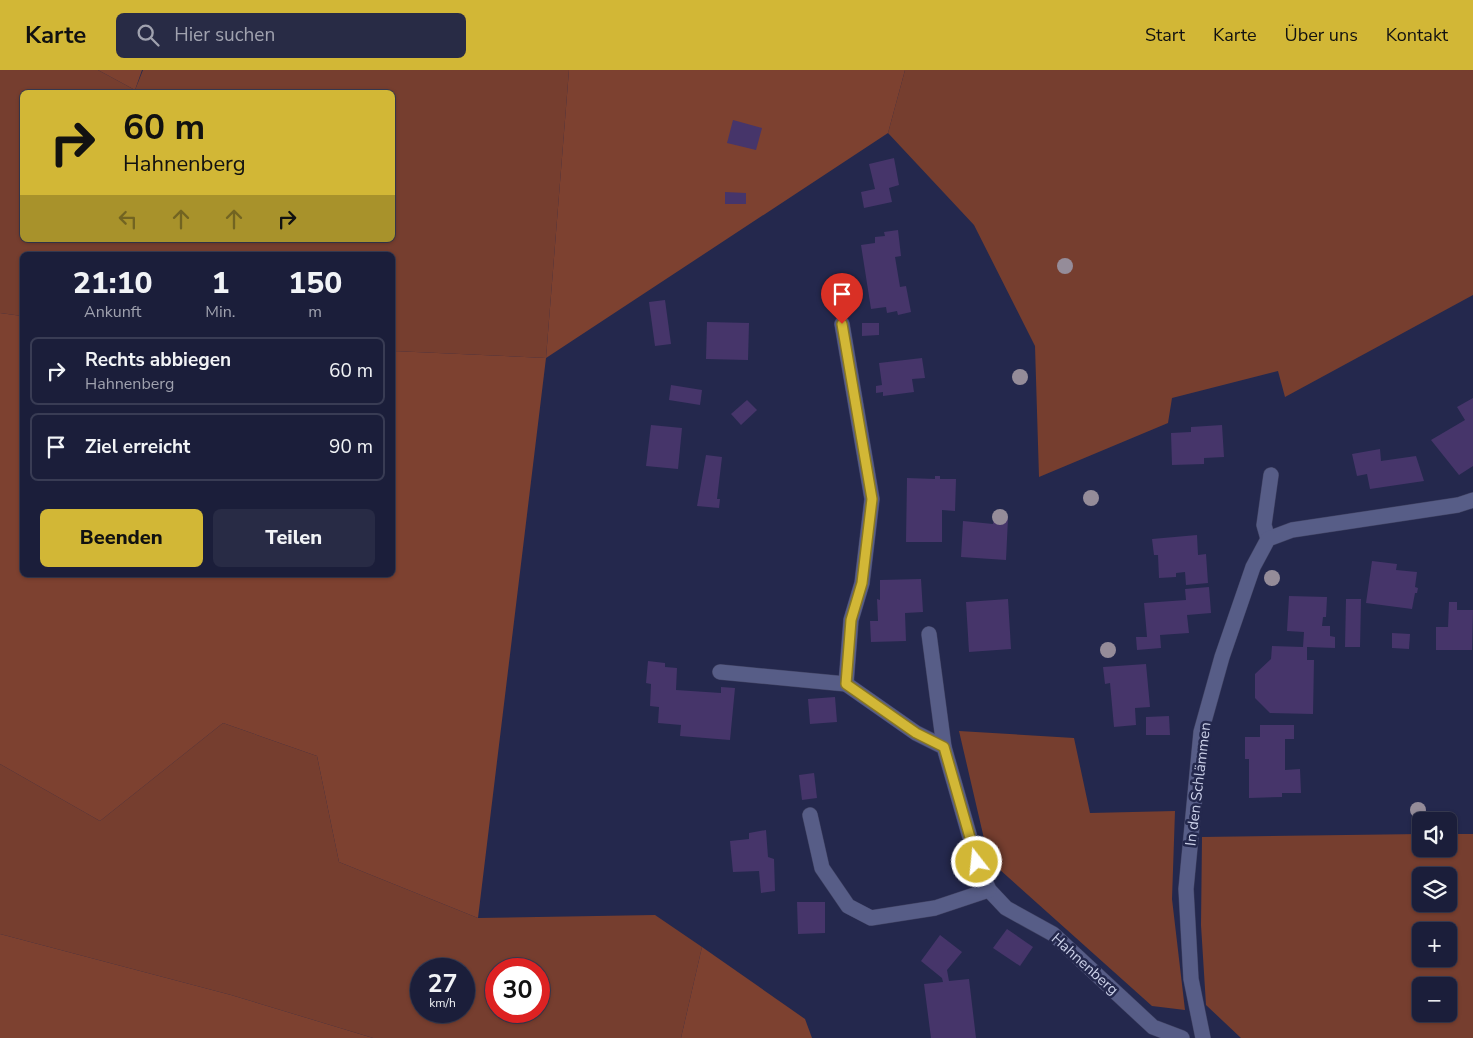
<!DOCTYPE html>
<html lang="de">
<meta charset="utf-8">
<style>
body{margin:0;font-family:"Nunito Sans",sans-serif;background:#282b45;color:#f1f3f6;height:100vh;display:flex;flex-direction:column;font-size:19px;white-space:nowrap}
*{box-sizing:border-box;margin:0}
p{font-size:16px;color:#a0a2af}
.icon{flex:none;width:28px;height:28px;fill:none;stroke:currentColor;stroke-width:2;stroke-linecap:round;stroke-linejoin:round}
.map{position:relative;flex:1;overflow:hidden}
.panel{position:absolute;left:20px;top:182px;width:375px;height:325px;display:flex;flex-direction:column;background:#1b1e3a;border-radius:8px;box-shadow:0 1px 4px #0004,0 0 0 1px #393c54}
.panel>*{flex:none}
.banner{position:absolute;left:20px;top:20px;width:375px;height:152px;border-radius:8px;box-shadow:0 1px 4px #0004,0 0 0 1px #393c54;background:#d2b736;color:#111;overflow:hidden}
.fabs{position:absolute;left:1412px;top:742px;display:grid;gap:10px}
.fabs a{display:grid;place-items:center;width:45px;height:45px;border-radius:8px;background:#1b1e3a;box-shadow:0 1px 4px #0004,0 0 0 1px #393c54;font-size:25px}
.speed{position:absolute;left:410px;top:888px;display:flex;gap:10px;font-size:25px;font-weight:700;text-align:center}
.speed>*{display:grid;place-content:center;width:65px;height:65px;border-radius:50%;background:#1b1e3a;box-shadow:0 1px 4px #0004,0 0 0 1px #393c54;line-height:1}
.speed small{font-size:12px;font-weight:400}
.speed .limit{border:8px solid #d22;background:#fff;color:#111}
.pin{position:absolute;display:grid;place-items:center;width:42px;height:42px;color:#fff;margin:-51px -21px;border-radius:50% 50% 50% 0;rotate:-45deg;box-shadow:0 0 5px #0007}
.pin .icon{rotate:45deg}
.me{position:absolute;width:55px;margin:-28px;rotate:344deg;stroke-linejoin:round;filter:drop-shadow(0 0 4px #0008)}
.turn{display:flex;align-items:center;gap:18px;height:105px;padding:0 20px;font-size:22px}
.turn .icon{width:65px;height:65px;stroke-width:2.5}
.turn b{display:block;font-size:35px;line-height:42px}
.lanes{display:flex;align-items:center;height:48px;padding:0 20px;background:#0003;justify-content:center;gap:25px;direction:ltr}
.lanes .off{opacity:.35}
.eta{display:flex;justify-content:space-evenly;align-items:center;height:85px;text-align:center}
.eta b{font-size:30px;font-weight:800;line-height:35px}
.action{display:flex;gap:10px;margin-top:auto;padding:10px 20px}
.action a{flex:1;height:58px;border-radius:8px;background:#d2b736;color:#111;font-size:20px;font-weight:800;line-height:58px;text-align:center}
.action a+a{background:#282b45;color:#f1f3f6}
ul{padding:0;list-style:none}
li{display:flex;align-items:center;gap:15px;height:68px;margin:0 10px 8px;padding:0 10px;border:2px solid #393c54;border-radius:8px}
li div{flex:1}
li b{display:block;font-size:19px}
li em{font-style:normal}
header{display:flex;align-items:center;gap:30px;box-sizing:border-box;height:70px;padding:0 25px;background:#d2b736;color:#111}
header strong{font-size:24px}
nav{display:flex;gap:28px;margin-inline-start:auto;font-size:18px}
.search{width:350px;height:45px;background:#282b45;display:flex;align-items:center;gap:12px;box-sizing:border-box;padding:0 18px;border-radius:8px;color:#a0a2af;font-size:19px}
.map>svg:first-child{display:block}
.green{fill:#763e2f;fill-rule:evenodd}
.forest{fill:#7d4130}
.building{fill:#46356a}
.lines{fill:none;stroke-linecap:round;stroke-linejoin:round}
.minor-casing{stroke:#3f4161;stroke-width:16}
.minor{stroke:#575d87;stroke-width:15}
.tree{fill:#958c99}
.route-casing{stroke:#887723;stroke-width:12}
.route{stroke:#d2b736;stroke-width:9}
.labels{text-anchor:middle;dominant-baseline:central;stroke-width:5;stroke-linejoin:round;paint-order:stroke}
.street-label{font-size:15px;fill:#cbd0e8;stroke:#24284d}
</style>
<header>
<strong>Karte</strong>
<div class="search"><svg class="icon" aria-label="search" viewBox="0 0 24 24"><circle cx="10" cy="10" r="6"/><path d="M15 15l6 6"/></svg>Hier suchen</div>
<nav><a>Start</a><a>Karte</a><a>Über uns</a><a>Kontakt</a></nav>
</header>
<div class="map">
<svg width="1473" height="968" viewBox="0 0 1473 968">
<rect width="100%" height="100%" fill="#24284d"/>
<g class="green">
<path d="M0,0H98L135,20L143,0H569L546,288L393,281L392,185H22V246L0,243ZM22,22H392V170H22Z"/>
<path d="M905,0H1473V225L1285,327L1278,301L1172,328L1168,353L1039,407L1035,276L974,155L888,63Z"/>
<path d="M223,653L317,686L339,792L478,848L655,845L702,877L681,968H373L231,925L0,864V694L100,751ZM421,899H464V941H421ZM496,899H539V941H496Z"/>
<path d="M959,661L1074,668L1090,743L1175,741L1172,829L1185,940L1152,936L989,790Z"/>
<path d="M1421,764V779H1449V764H1473V968H1241L1206,935L1201,855L1202,767ZM1449,806V834H1421V806ZM1421,861H1449V889H1421ZM1421,916H1449V944H1421Z"/>
</g>
<g class="forest">
<path d="M98,0H142L135,20Z"/>
<path d="M569,0H905L888,63L546,288L478,848L339,792L317,686L223,653L100,751L0,694V243L22,246V505H392L393,281L546,288Z"/>
<path d="M0,864L231,925L373,968H0Z"/>
<path d="M702,877L805,949L812,968H681Z"/>
</g>
<g class="building">
<path d="M733,50L762,58L756,80L727,73Z"/>
<path d="M894,88L899,115L889,118L892,132L864,138L861,122L875,119L869,94Z"/>
<path d="M725,122L746,123V134H725Z"/>
<path d="M898,160L901,186L895,187L900,217L906,216L911,242L898,245L897,241L887,243L886,237L871,239L861,175L875,173V167L885,166L884,162Z"/>
<path d="M665,230L671,274L655,276L649,232Z"/>
<path d="M707,252L749,253L748,290L706,289Z"/>
<path d="M862,253H879V265L862,266Z"/>
<path d="M922,288L925,308L912,309L914,322L883,326V322L876,323V316L882,315L879,293Z"/>
<path d="M671,315L702,320L700,335L669,330Z"/>
<path d="M1473,328V396L1459,405L1431,370L1465,350L1457,337Z"/>
<path d="M747,330L757,340L741,355L731,344Z"/>
<path d="M651,355L682,358L678,399L646,396Z"/>
<path d="M1222,355L1224,387L1204,388V394L1172,395L1171,363L1191,362V357Z"/>
<path d="M1380,379L1381,391L1416,386L1424,411L1370,419L1367,404L1357,406L1352,384Z"/>
<path d="M706,385L722,387L717,429H720L719,438L697,436Z"/>
<path d="M935,406H940V409H956L955,441L942,440V472H906L907,408L935,409Z"/>
<path d="M994,448H1008L1006,490L961,487L963,451L993,454Z"/>
<path d="M1197,465L1198,485L1206,484L1208,513L1186,515L1185,502L1176,503V507L1159,508L1158,485H1154L1152,469Z"/>
<path d="M1372,491L1397,494L1396,500L1417,502L1415,517L1418,518L1417,523H1415L1412,539L1366,533Z"/>
<path d="M921,509L923,542L905,543L906,571L871,572L870,551H878L877,529L880,530V510Z"/>
<path d="M1209,517L1211,543L1187,545L1189,563L1160,565L1161,578L1137,580L1136,567H1147L1144,533L1186,530L1185,519Z"/>
<path d="M1289,526L1327,527L1326,547H1323L1322,556H1330V566L1335,567V578L1307,577V590H1314L1313,644L1270,643L1255,628V604L1271,589L1272,576L1303,577L1304,562L1287,561Z"/>
<path d="M1008,529L1011,579L969,582L966,532Z"/>
<path d="M1346,529H1361L1360,577H1345Z"/>
<path d="M1449,532H1457V540H1473L1472,580H1436V557H1448Z"/>
<path d="M1392,563L1410,564L1409,579L1392,578Z"/>
<path d="M648,591L665,593V597L677,598L676,620L721,623V617L735,618L730,670L680,666L681,655L658,653L659,637L650,636L651,614L646,613Z"/>
<path d="M1146,594L1150,637L1135,638L1136,655L1114,657L1110,613L1105,614L1103,597Z"/>
<path d="M835,627L837,652L810,654L808,629Z"/>
<path d="M1169,646L1170,665H1146V647Z"/>
<path d="M1260,655H1294V669H1285V700L1300,699L1301,723H1282V727L1249,728V689H1245V667H1260Z"/>
<path d="M814,703L817,728L802,730L799,705Z"/>
<path d="M766,760L768,787L774,789L775,821L761,823L759,801L733,802L730,771L749,769V763Z"/>
<path d="M797,832H825V863L798,864Z"/>
<path d="M1007,859L1033,877L1020,896L993,878Z"/>
<path d="M940,865L962,882L947,900L949,911L969,909L976,968H931L924,914L943,912L942,908L921,891Z"/>
</g>
<g class="lines">
<g class="minor-casing">
<g id="minor">
<path d="M842,254L872,429L862,513L851,550L846,614L916,663L944,677L977,792L989,820L1006,838L1053,864L1153,957L1182,968"/>
<path d="M1268,469L1264,455L1271,405"/>
<path d="M929,564L944,677"/>
<path d="M720,602L846,614"/>
<path d="M810,745L822,798L848,836L871,848L935,838L989,820"/>
<path d="M1203,968L1191,909L1186,819L1201,662L1222,587L1253,497L1268,469L1292,460L1458,435L1473,430"/>
</g>
</g>
<use href="#minor" class="minor"/>
</g>
<g class="tree">
<circle cx="1065" cy="196" r="8"/>
<circle cx="1020" cy="307" r="8"/>
<circle cx="1091" cy="428" r="8"/>
<circle cx="1000" cy="447" r="8"/>
<circle cx="1272" cy="508" r="8"/>
<circle cx="1108" cy="580" r="8"/>
<circle cx="1418" cy="740" r="8"/>
</g>
<g class="lines">
<g class="route-casing">
<path id="route" d="M842,254L872,429L862,513L851,550L846,614L916,663L944,677L977,792"/>
</g>
<use href="#route" class="route"/>
</g>
<g class="labels">
<g class="street-label">
<text transform="translate(1198 714) rotate(-83)">In den Schlämmen</text>
<text transform="translate(1085 894) rotate(42)">Hahnenberg</text>
</g>
</g>
</svg>
<div class="fabs">
<a><svg class="icon" aria-label="sound" viewBox="0 0 24 24"><path d="M4 9h4l5-4v14l-5-4H4zM17 9q2 3 0 6"/></svg></a>
<a><svg class="icon" aria-label="layers" viewBox="0 0 24 24"><path d="M12 4l9 5-9 5-9-5zM3 14l9 5 9-5"/></svg></a>
<a>+</a>
<a>−</a>
</div>
<div class="speed"><div>27<small>km/h</small></div><div class="limit">30</div></div>
<div class="pin" style="left:842px;top:254px;background:#d93025"><svg class="icon" aria-label="arrive" viewBox="0 0 24 24"><path d="M6 21V4h12l-3 4 3 4H6"/></svg></div>
<svg class="me" style="left:977px;top:792px" viewBox="-20 -20 40 40"><circle r="17" fill="#d2b736" stroke="#fff" stroke-width="3"/><path d="M0-11L8 9 0 5-8 9z" fill="#fff"/></svg>
<div class="banner">
<div class="turn"><svg class="icon" aria-label="right" viewBox="0 0 24 24"><path d="M7 20v-9h11M14 6l5 5-5 5"/></svg><div><b>60 m</b>Hahnenberg</div></div>
<div class="lanes"><svg class="icon off" aria-label="left" viewBox="0 0 24 24"><path d="M17 20v-9H6M10 6l-5 5 5 5"/></svg><svg class="icon off" aria-label="ahead" viewBox="0 0 24 24"><path d="M12 20V5M6 11l6-6 6 6"/></svg><svg class="icon off" aria-label="ahead" viewBox="0 0 24 24"><path d="M12 20V5M6 11l6-6 6 6"/></svg><svg class="icon" aria-label="right" viewBox="0 0 24 24"><path d="M7 20v-9h11M14 6l5 5-5 5"/></svg></div>
</div>
<section class="panel">
<div class="eta">
<div><b>21:10</b><p>Ankunft</p></div>
<div><b>1</b><p>Min.</p></div>
<div><b>150</b><p>m</p></div>
</div>
<ul>
<li><svg class="icon" aria-label="right" viewBox="0 0 24 24"><path d="M7 20v-9h11M14 6l5 5-5 5"/></svg><div><b>Rechts abbiegen</b><p>Hahnenberg</p></div><em>60 m</em></li>
<li><svg class="icon" aria-label="arrive" viewBox="0 0 24 24"><path d="M6 21V4h12l-3 4 3 4H6"/></svg><div><b>Ziel erreicht</b></div><em>90 m</em></li>
</ul>
<div class="action"><a>Beenden</a><a>Teilen</a></div>
</section>
</div>
